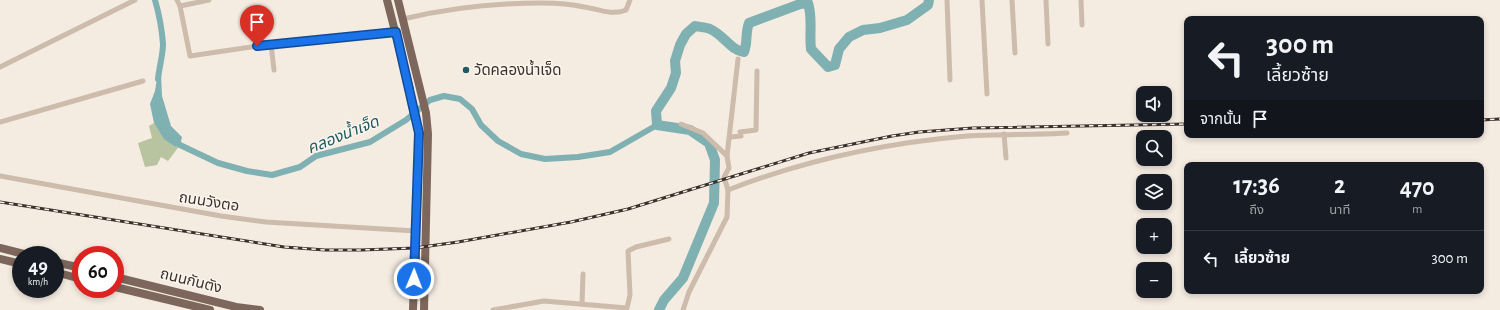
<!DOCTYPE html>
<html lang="th">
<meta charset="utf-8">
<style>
body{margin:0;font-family:"Alegreya Sans","Noto Sans Thai",sans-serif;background:#20242c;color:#f1f3f6;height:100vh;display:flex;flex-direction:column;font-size:15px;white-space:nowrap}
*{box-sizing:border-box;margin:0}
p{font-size:13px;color:#9ea1a6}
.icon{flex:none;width:22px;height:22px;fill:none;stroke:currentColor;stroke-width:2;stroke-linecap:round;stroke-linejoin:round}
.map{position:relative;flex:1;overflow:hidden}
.drawer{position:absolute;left:1184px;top:162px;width:300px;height:132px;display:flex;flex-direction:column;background:#171b24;border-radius:8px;box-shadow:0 2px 6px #0003}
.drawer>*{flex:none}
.banner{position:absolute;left:1184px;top:16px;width:300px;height:122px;border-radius:8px;box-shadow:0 2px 6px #0003;background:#171b24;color:#f1f3f6;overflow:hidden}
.fabs{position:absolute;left:1136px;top:86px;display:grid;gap:8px}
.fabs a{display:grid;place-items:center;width:36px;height:36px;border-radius:8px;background:#171b24;box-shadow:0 2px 6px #0003;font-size:20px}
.speed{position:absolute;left:12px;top:246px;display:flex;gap:8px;font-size:20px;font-weight:700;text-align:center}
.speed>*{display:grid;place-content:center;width:52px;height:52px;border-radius:50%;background:#171b24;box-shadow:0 2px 6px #0003;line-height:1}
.speed small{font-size:10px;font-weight:400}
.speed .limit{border:6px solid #d22;background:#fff;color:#111}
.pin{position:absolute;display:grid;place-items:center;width:34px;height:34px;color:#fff;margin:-41px -17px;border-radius:50% 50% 50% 0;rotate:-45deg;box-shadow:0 0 4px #0007}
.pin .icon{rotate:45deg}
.me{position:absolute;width:44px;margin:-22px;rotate:1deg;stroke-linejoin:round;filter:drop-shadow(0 0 3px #0008)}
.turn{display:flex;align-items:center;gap:14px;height:84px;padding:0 16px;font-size:18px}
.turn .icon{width:52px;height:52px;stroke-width:2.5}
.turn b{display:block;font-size:28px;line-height:34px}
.then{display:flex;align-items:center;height:38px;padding:0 16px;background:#0003;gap:8px;font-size:15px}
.eta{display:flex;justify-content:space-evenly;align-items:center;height:68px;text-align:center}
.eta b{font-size:24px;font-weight:700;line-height:28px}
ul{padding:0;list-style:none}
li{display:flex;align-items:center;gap:12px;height:56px;padding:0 16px;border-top:1px solid #363941}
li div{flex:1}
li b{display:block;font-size:15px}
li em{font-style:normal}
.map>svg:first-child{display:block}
.green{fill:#b8c4a0}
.water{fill:#7fb0b2}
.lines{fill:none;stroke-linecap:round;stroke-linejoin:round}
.canal{stroke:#7fb0b2;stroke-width:6}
.river{stroke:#7fb0b2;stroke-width:10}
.street{stroke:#cdbbac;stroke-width:5}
.primary{stroke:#7d675c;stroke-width:8}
.rail-casing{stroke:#3b302b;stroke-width:3}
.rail{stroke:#fbf5ee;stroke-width:1.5;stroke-dasharray:4.5;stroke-linecap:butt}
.route-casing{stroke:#114b97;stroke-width:10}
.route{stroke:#1a73e8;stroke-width:7}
.poi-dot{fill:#1f5a5e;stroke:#fbf5ee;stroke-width:1.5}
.labels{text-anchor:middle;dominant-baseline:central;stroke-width:3;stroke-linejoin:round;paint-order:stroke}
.poi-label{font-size:15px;fill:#3b302b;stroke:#fbf5ee;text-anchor:start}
.street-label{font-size:15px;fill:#3b302b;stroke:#fbf5ee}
.water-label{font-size:16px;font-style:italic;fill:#1f5a5e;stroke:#fbf5ee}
</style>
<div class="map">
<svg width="1500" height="310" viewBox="0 0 1500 310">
<rect width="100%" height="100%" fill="#f4ebe1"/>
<path class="green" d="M154,123L165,139L175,147L180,145L168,161L161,157L157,165L145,167L138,143L152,138L149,126Z"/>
<path class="water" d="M158,72L161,74L162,96L171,126L182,137L180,145L175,147L164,139L154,123L150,104L155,91Z"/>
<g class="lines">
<g class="canal">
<path d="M155,0C159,14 162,30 163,44C163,55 159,68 158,79"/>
<path d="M175,139L180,145L218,163L247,171L272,175L300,167L316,156L370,142L406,120L430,100L444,96L460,99L472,109L481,125L498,141L521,154L545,159L578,157L610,152L657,125"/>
</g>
<path class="river" d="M659,310L664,300L683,278L714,203L715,160L709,143L690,130L657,125L656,111L671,88L676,73L675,61L680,45L686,34L695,26C699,27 706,27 710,29C724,35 730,50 744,52C748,42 745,33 749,23L800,4L808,3C813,18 809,34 811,49L828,67L835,65L839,49L849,37L863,30L880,28L907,20L928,5L929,0"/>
<g class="street">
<path d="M177,0L180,6L190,56L271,44L396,32"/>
<path d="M947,0L950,80"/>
<path d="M982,0L987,94"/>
<path d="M1012,0L1015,53"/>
<path d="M1046,0L1048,44"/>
<path d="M1081,0L1082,25"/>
<path d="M180,6L209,0"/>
<path d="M403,19C449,8 495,3 542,3C555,3 571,4 584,7C598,9 612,16 626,10L630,0"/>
<path d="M271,44L274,70"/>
<path d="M0,67L135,0"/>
<path d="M0,122L143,81"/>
<path d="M681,124L703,133L727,156L729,168L724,177L728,190"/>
<path d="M1004,134L1006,158"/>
<path d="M730,137L741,136L740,132L756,130L757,71"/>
<path d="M727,156L738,59"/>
<path d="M0,176L221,216L266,222L416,231"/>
<path d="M582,304L583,274"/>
<path d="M493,310L544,301L627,308L630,295L628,251L636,247L669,239"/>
<path d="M683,310L689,292L727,217L728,190C805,160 884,143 967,136C1000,134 1033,135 1067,133"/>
</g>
<g class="primary">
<path d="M387,0L410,90C409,101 417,120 419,133L413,310"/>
<path d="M398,0L426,113L428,134L424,310"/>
<path d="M0,248L28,255"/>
<path d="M0,259L21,264"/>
<path d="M55,262L81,268"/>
<path d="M55,272L81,279"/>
<path d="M115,277L236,307L260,310"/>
<path d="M115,287L210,310"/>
</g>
<g class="rail-casing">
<g id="rail">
<path d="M1481,120L1500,119"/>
<path d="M0,202L284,247L325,250H361L415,248L458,242L571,222L628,209L809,153L892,136L919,132L973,128L1187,124"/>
</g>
</g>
<use href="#rail" class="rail"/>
</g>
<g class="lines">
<g class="route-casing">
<path id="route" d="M257,46L396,32L419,133L414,279"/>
</g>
<use href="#route" class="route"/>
</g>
<circle class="poi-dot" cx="466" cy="70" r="4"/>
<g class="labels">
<g class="poi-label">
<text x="474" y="70">วัดคลองน้ำเจ็ด</text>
</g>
<g class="street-label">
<text transform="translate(209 202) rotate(9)">ถนนวังตอ</text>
<text transform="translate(191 281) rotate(14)">ถนนกันตัง</text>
</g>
<g class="water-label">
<text transform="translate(343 135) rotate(-22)">คลองน้ำเจ็ด</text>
</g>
</g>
</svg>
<div class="fabs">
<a><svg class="icon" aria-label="sound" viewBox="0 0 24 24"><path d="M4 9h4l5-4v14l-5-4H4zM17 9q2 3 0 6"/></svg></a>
<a><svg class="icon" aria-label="search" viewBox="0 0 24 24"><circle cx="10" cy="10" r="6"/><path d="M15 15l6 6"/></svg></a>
<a><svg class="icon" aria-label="layers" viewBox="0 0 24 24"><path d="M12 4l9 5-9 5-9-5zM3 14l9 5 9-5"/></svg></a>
<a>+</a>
<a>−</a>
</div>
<div class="speed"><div>49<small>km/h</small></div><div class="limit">60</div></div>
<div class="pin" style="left:257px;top:46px;background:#d93025"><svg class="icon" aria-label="arrive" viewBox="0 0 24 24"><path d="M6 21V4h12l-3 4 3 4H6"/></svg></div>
<svg class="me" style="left:414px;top:279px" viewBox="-20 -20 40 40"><circle r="17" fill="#1a73e8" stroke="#fff" stroke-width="3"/><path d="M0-11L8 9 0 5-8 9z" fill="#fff"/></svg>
<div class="banner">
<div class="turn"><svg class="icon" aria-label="left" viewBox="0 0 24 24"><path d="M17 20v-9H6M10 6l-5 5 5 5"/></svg><div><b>300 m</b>เลี้ยวซ้าย</div></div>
<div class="then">จากนั้น<svg class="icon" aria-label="arrive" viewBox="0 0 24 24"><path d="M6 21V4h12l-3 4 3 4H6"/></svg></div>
</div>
<section class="drawer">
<div class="eta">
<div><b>17:36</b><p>ถึง</p></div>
<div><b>2</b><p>นาที</p></div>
<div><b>470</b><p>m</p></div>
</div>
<ul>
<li><svg class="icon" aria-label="left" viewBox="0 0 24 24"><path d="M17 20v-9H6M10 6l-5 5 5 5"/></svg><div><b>เลี้ยวซ้าย</b></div><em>300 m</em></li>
</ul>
</section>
</div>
